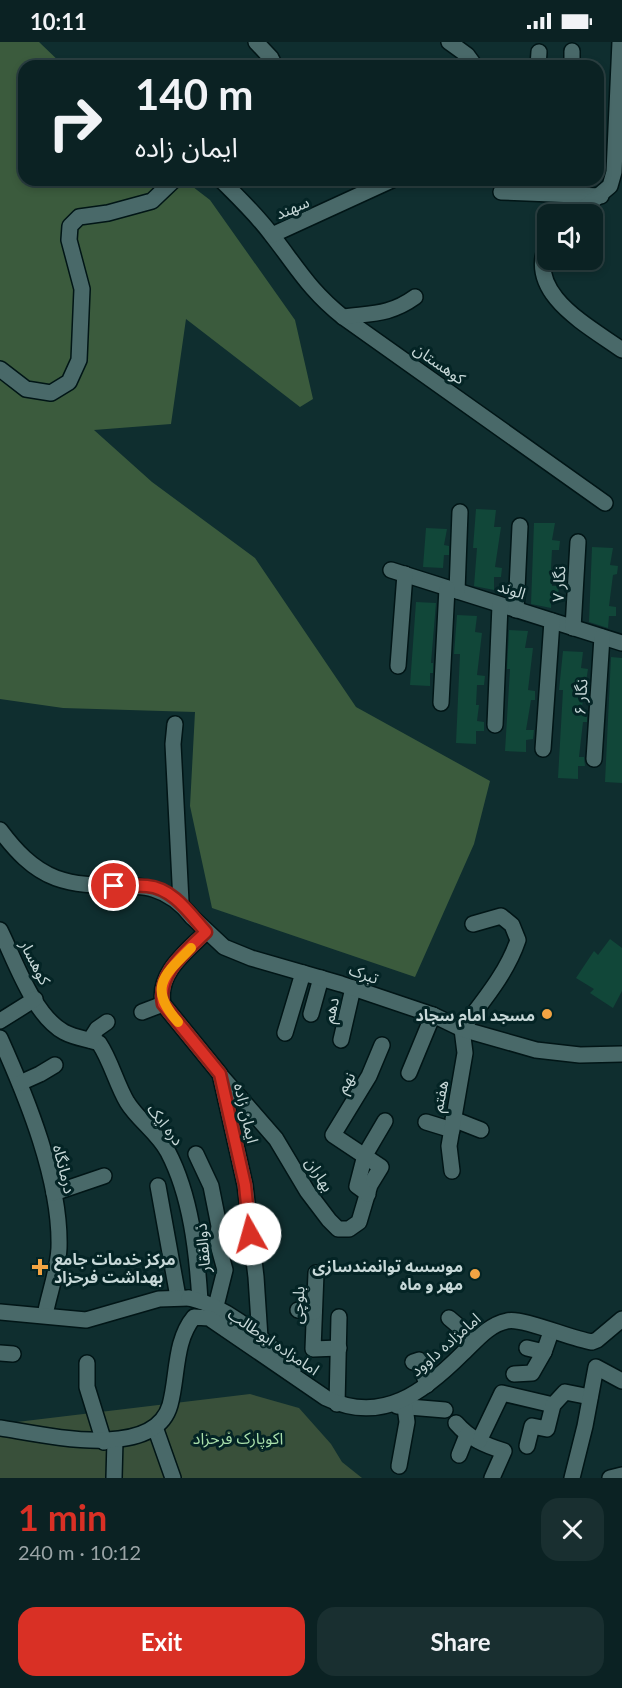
<!DOCTYPE html>
<meta charset="utf-8">
<style>
body{margin:0;font-family:Lato,"Noto Sans Arabic",sans-serif;background:#192f30;color:#f1f3f6;height:100vh;display:flex;flex-direction:column;font-size:22px;white-space:nowrap}
*{box-sizing:border-box;margin:0}
p{font-size:20px;color:#9aa4a6}
.icon{flex:none;width:33px;height:33px;fill:none;stroke:currentColor;stroke-width:2;stroke-linecap:round;stroke-linejoin:round}
.map{position:relative;height:1436px;overflow:hidden}
.sheet{display:flex;flex-direction:column;background:#0b2223;flex:1}
.sheet>*{flex:none}
.guide{position:absolute;left:18px;top:18px;width:586px;height:126px;border-radius:18px;box-shadow:0 3px 9px #0003,0 0 0 2px #2b3f41;background:#0b2223;color:#f1f3f6;overflow:hidden}
.buttons{position:absolute;left:537px;top:162px;display:grid;gap:12px}
.buttons a{display:grid;place-items:center;width:66px;height:66px;border-radius:12px;background:#0b2223;box-shadow:0 3px 9px #0003,0 0 0 2px #2b3f41;font-size:30px}
.pin{position:absolute;display:grid;place-items:center;width:51px;height:51px;color:#fff;margin:-26px;border:3px solid #fff;border-radius:50%;box-shadow:0 2px 6px #0007}
.me{position:absolute;width:66px;margin:-33px;rotate:353deg;stroke-linejoin:round;filter:drop-shadow(0 0 4px #0008)}
.turn{display:flex;align-items:center;gap:21px;height:126px;padding:0 18px;font-size:27px}
.turn .icon{width:78px;height:78px;stroke-width:2.5}
.turn b{display:block;font-size:42px;line-height:51px}
.round{display:grid;place-items:center;flex:none;width:63px;height:63px;border-radius:18px;background:#192f30}
.overview{display:flex;align-items:center;justify-content:space-between;height:102px;padding:0 18px}
h1{font-size:36px;font-weight:700;line-height:45px;color:#d93025}
.action{display:flex;gap:12px;margin-top:auto;padding:12px 18px}
.action a{flex:1;height:69px;border-radius:18px;background:#d93025;color:#fff;font-size:24px;font-weight:700;line-height:69px;text-align:center}
.action a+a{background:#192f30;color:#f1f3f6}
.status{display:flex;justify-content:space-between;align-items:center;height:42px;padding:0 30px;background:#0b2223;direction:ltr}
.status svg{height:16px;fill:currentColor}
.map>svg:first-child{display:block}
.green{fill:#39503a}
.forest{fill:#3b5b3d}
.building{fill:#114739}
.lines{fill:none;stroke-linecap:round;stroke-linejoin:round}
.street-casing{stroke:#011516;stroke-width:18}
.secondary-casing{stroke:#011516;stroke-width:18}
.street{stroke:#496969;stroke-width:15}
.secondary{stroke:#496969;stroke-width:15}
.route-casing{stroke:#8d1f18;stroke-width:15}
.route{stroke:#d93025;stroke-width:10}
.slow{stroke:#f59e0b;stroke-width:10}
.poi-dot{fill:#f3a443;stroke:#042425;stroke-width:2}
.labels{text-anchor:middle;dominant-baseline:central;stroke-width:6;stroke-linejoin:round;paint-order:stroke}
.street-label{font-size:16px;fill:#c7d8d8;stroke:#042425}
.poi-label{font-size:16px;font-weight:bold;fill:#c7d8d8;stroke:#042425;text-anchor:end}
.park-label{font-size:16px;fill:#a9dfab;stroke:#042425}
</style>
<div class="status"><b>10:11</b><svg viewBox="0 0 49 12"><path d="M0 12V9h3v3zM5 12V6h3v6zM10 12V3h3v9zM15 12V0h3v12zM26 1h20v11H26zM47 4h2v5h-2z"/></svg></div>
<div class="map">
<svg width="622" height="1436" viewBox="0 0 622 1436">
<rect width="100%" height="100%" fill="#0f2e2f"/>
<path class="green" d="M250,1352L299,1366L331,1402L342,1420L362,1436H0V1382Z"/>
<path class="forest" d="M0,0H39L64,24H24V138H184L210,158L295,278L313,357L300,365L186,277L171,382L94,388L152,440L255,516L356,665L490,739L474,802L415,935L212,866L190,764L195,670L63,666L0,657Z"/>
<g class="building">
<path d="M476,467L496,468L494,485H501L495,525L502,526L501,535H494V548L474,544L477,506H473Z"/>
<path d="M534,481H555L552,498L560,499L559,508H552L551,527H554L552,544H559L558,553L551,554V566L531,562Z"/>
<path d="M426,486L447,487L444,503L449,504V513H444L443,526L423,525Z"/>
<path d="M592,505L613,506L610,523L618,524L617,532L613,533L609,564L616,565V574H609L608,586L589,580Z"/>
<path d="M416,560L436,561L431,621H433V631H430V644L410,643Z"/>
<path d="M457,573L477,574L475,590L482,591L477,633L485,634L484,643H477L476,663H479L477,679L484,680V689H476V702L456,701L460,612H454Z"/>
<path d="M509,588L528,589L525,606H533L528,648L535,649V658H531L526,688H534L533,697L526,698V710L505,709L510,627H507Z"/>
<path d="M563,609L583,610L581,626L588,627L581,671H587V680H583L579,715H584L585,724H578V737L558,736L563,648H559Z"/>
<path d="M611,615L622,616V741L605,740Z"/>
<path d="M610,897L622,906V949L613,966L590,951L594,947L576,936L594,909L598,913Z"/>
</g>
<g class="lines">
<g class="street-casing">
<g id="street">
<path d="M256,0L271,16L275,24"/>
<path d="M449,0L467,13L475,24"/>
<path d="M538,24L539,10"/>
<path d="M572,24V9"/>
<path d="M221,138C238,155 256,172 271,192C297,225 309,248 343,275L605,461"/>
<path d="M501,150L601,154"/>
<path d="M577,172L610,144L614,130L620,0"/>
<path d="M272,193L392,138"/>
<path d="M548,200C523,251 589,284 622,308"/>
<path d="M343,275C372,271 390,273 415,255"/>
<path d="M0,327L26,347L51,351L69,340L79,318L82,247L69,198L70,184L79,175L108,171L152,159L174,138"/>
<path d="M391,528L622,601"/>
<path d="M457,549L460,470"/>
<path d="M516,568L520,484"/>
<path d="M573,586L578,500"/>
<path d="M398,624L405,532"/>
<path d="M441,661L447,546"/>
<path d="M175,682L173,702L181,860"/>
<path d="M495,683L500,563"/>
<path d="M543,707L552,579"/>
<path d="M594,717L602,595"/>
<path d="M0,788C15,808 32,827 56,836C109,855 152,824 192,875"/>
<path d="M0,888C15,918 33,973 64,990C75,996 88,997 99,1001C111,1019 116,1041 127,1060C138,1078 158,1091 168,1110C191,1154 197,1210 200,1259"/>
<path d="M206,890C186,910 157,931 163,962L220,1032L245,1143L256,1235L260,1296"/>
<path d="M142,970L163,962"/>
<path d="M311,972L321,936"/>
<path d="M0,979L35,957"/>
<path d="M285,991L303,931"/>
<path d="M0,996C27,1056 61,1139 59,1206C58,1228 49,1252 45,1273"/>
<path d="M90,998L97,987L107,980"/>
<path d="M341,998L353,946"/>
<path d="M409,1031L433,973"/>
<path d="M222,1035L276,1097L307,1149L329,1178L338,1187H349L359,1180L370,1143L381,1125L333,1093L369,1034L382,1003"/>
<path d="M20,1041L40,1032L55,1023"/>
<path d="M453,1077L481,1088"/>
<path d="M426,1080L452,1088"/>
<path d="M196,1112L211,1144L219,1184L217,1199L225,1228L216,1264"/>
<path d="M452,1129L449,1104L465,1011L462,987C483,959 507,931 518,898L512,883L501,874L473,882"/>
<path d="M158,1144L178,1255"/>
<path d="M54,1151L104,1134"/>
<path d="M368,1152L357,1144L365,1113L385,1079"/>
<path d="M316,1231L313,1307L339,1306"/>
<path d="M298,1268L314,1270"/>
<path d="M0,1270L86,1278L159,1257L189,1256"/>
<path d="M449,1276L475,1298"/>
<path d="M527,1306L544,1310"/>
<path d="M0,1311L13,1312"/>
<path d="M413,1320L419,1318L427,1343"/>
<path d="M87,1321V1345L104,1400"/>
<path d="M514,1332L532,1331L544,1310L551,1290"/>
<path d="M337,1362L339,1275"/>
<path d="M397,1364L445,1368"/>
<path d="M456,1381C469,1396 484,1403 504,1409L492,1436"/>
<path d="M155,1385L173,1436"/>
<path d="M479,1399L502,1351L553,1363"/>
<path d="M527,1404L532,1384L547,1387L553,1363L565,1350L590,1355"/>
<path d="M459,1413L467,1393"/>
<path d="M399,1424L407,1380L405,1365"/>
<path d="M114,1436L115,1398"/>
<path d="M572,1436L585,1384L596,1325L622,1339"/>
<path d="M610,1436L622,1433"/>
</g>
</g>
<g class="secondary-casing">
<g id="secondary">
<path d="M192,875L224,905L251,916L341,942L433,973L462,987L536,1008L580,1013L622,1012"/>
<path d="M189,1256C232,1266 262,1297 294,1325"/>
<path d="M0,1386C41,1392 154,1420 170,1363C178,1334 174,1299 194,1275L209,1276L326,1356C382,1383 424,1350 463,1311C477,1298 488,1283 507,1279C522,1275 571,1297 592,1300L597,1298L622,1277"/>
</g>
</g>
<use href="#street" class="street"/>
<use href="#secondary" class="secondary"/>
</g>
<g class="lines">
<g class="route-casing">
<path id="route" d="M114,844C125,844 136,843 147,844C173,846 190,872 206,890C186,910 157,931 163,962L220,1032L245,1143L250,1192"/>
</g>
<use href="#route" class="route"/>
<path class="slow" d="M178,980C148,946 163,934 191,906"/>
</g>
<g class="poi-dot">
<circle cx="547" cy="972" r="6"/>
<path d="M37 1216h6v6h6v6h-6v6h-6v-6h-6v-6h6z"/>
<circle cx="475" cy="1232" r="6"/>
</g>
<g class="labels">
<g class="street-label">
<text transform="translate(292 165) rotate(-23)">سهند</text>
<text transform="translate(440 321) rotate(35)">کوهستان</text>
<text transform="translate(558 542) rotate(-87)">نگار ۷</text>
<text transform="translate(512 547) rotate(18)">الوند</text>
<text transform="translate(580 655) rotate(-87)">نگار ۶</text>
<text transform="translate(36 920) rotate(63)">کوهسار</text>
<text transform="translate(364 931) rotate(20)">تبرک</text>
<text transform="translate(330 968) rotate(-77)">دهم</text>
<text transform="translate(345 1040) rotate(-59)">نهم</text>
<text transform="translate(439 1054) rotate(-79)">هفتم</text>
<text transform="translate(247 1071) rotate(77)">ایمان زاده</text>
<text transform="translate(166 1082) rotate(52)">دره ایک</text>
<text transform="translate(65 1127) rotate(76)">درمانگاه</text>
<text transform="translate(320 1132) rotate(57)">بهاران</text>
<text transform="translate(202 1206) rotate(-95)">ذوالفقار</text>
<text transform="translate(297 1263) rotate(-87)">بلوچی</text>
<text transform="translate(274 1299) rotate(34)">امامزاده ابوطالب</text>
<text transform="translate(445 1302) rotate(-41)">امامزاده داوود</text>
</g>
<g class="poi-label">
<text x="535" y="972">مسجد امام سجاد</text>
<text x="54" y="1216" text-anchor="start">مركز خدمات جامع<tspan x="54" dy="18">بهداشت فرحزاد</tspan></text>
<text x="463" y="1223">موسسه توانمندسازی<tspan x="463" dy="18">مهر و ماه</tspan></text>
</g>
<g class="park-label">
<text x="238" y="1395">اکوپارک فرحزاد</text>
</g>
</g>
</svg>
<div class="buttons">
<a><svg class="icon" aria-label="sound" viewBox="0 0 24 24"><path d="M4 9h4l5-4v14l-5-4H4zM17 9q2 3 0 6"/></svg></a>
</div>
<div class="pin" style="left:114px;top:844px;background:#d93025"><svg class="icon" aria-label="arrive" viewBox="0 0 24 24"><path d="M6 21V4h12l-3 4 3 4H6"/></svg></div>
<svg class="me" style="left:250px;top:1192px" viewBox="-20 -20 40 40"><circle r="19" fill="#fff"/><path d="M0-13L10 11 0 6-10 11z" fill="#d93025"/></svg>
<div class="guide">
<div class="turn"><svg class="icon" aria-label="right" viewBox="0 0 24 24"><path d="M7 20v-9h11M14 6l5 5-5 5"/></svg><div><b>140 m</b>ایمان زاده</div></div>
</div>
</div>
<section class="sheet">
<div class="overview"><div><h1>1 min</h1><p>240 m · 10:12</p></div><a class="round"><svg class="icon" aria-label="close" viewBox="0 0 24 24"><path d="M6 6l12 12M18 6L6 18"/></svg></a></div>
<div class="action"><a>Exit</a><a>Share</a></div>
</section>
